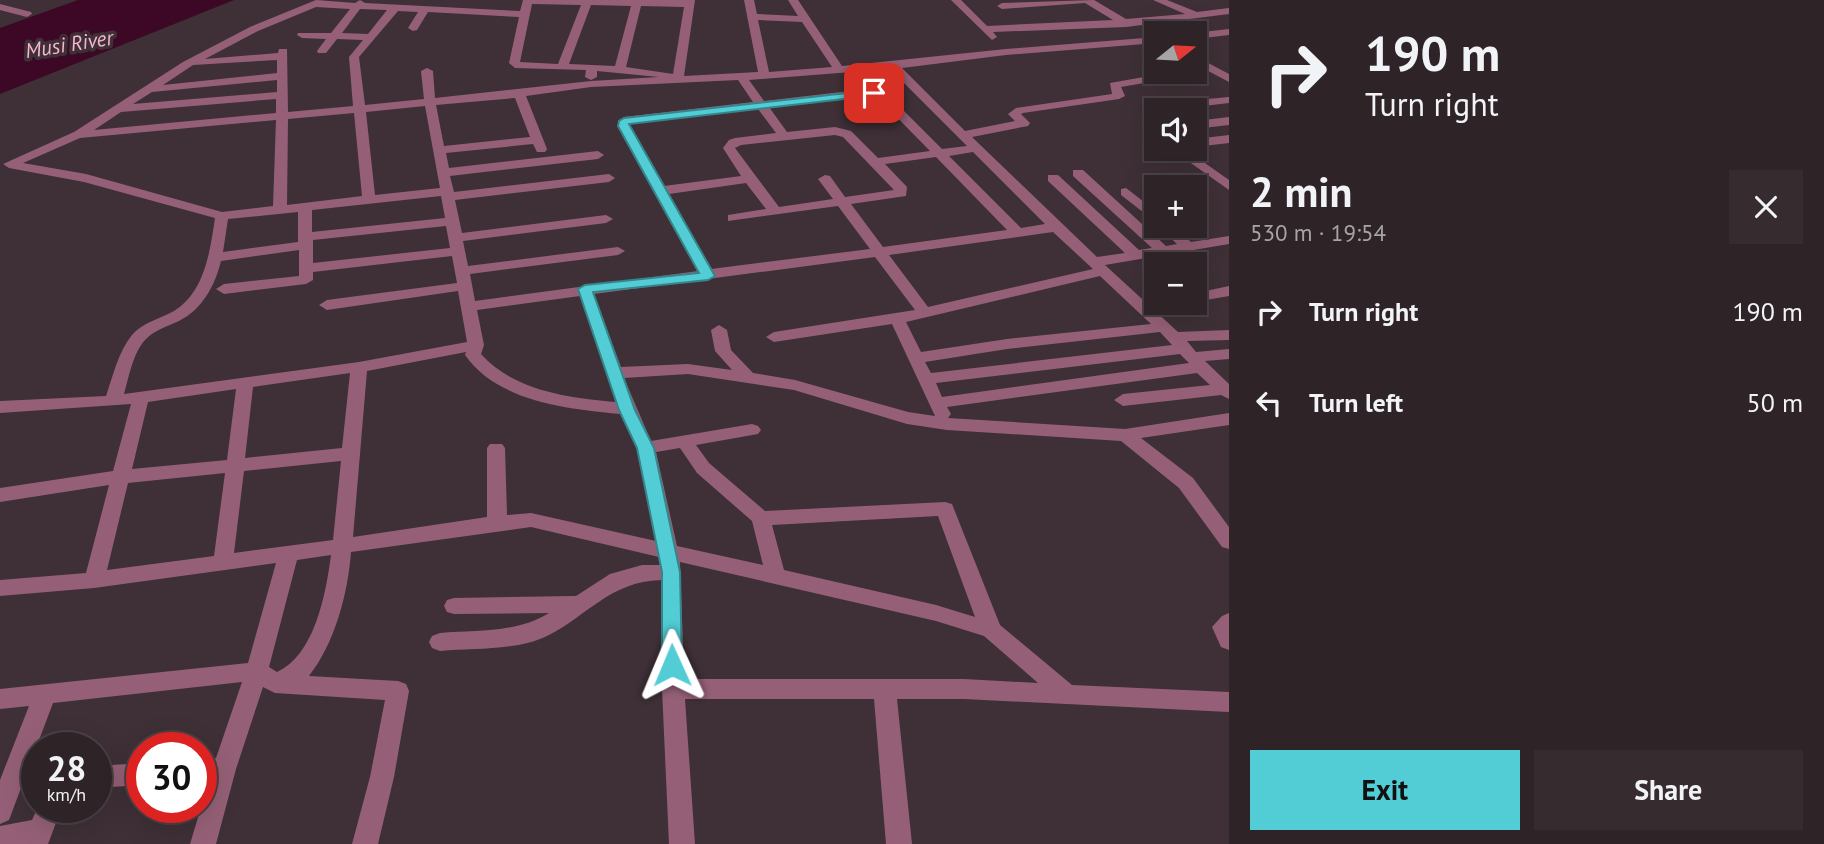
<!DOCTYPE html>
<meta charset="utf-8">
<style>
body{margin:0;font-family:"PT Sans",sans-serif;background:#362c30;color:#f1f3f6;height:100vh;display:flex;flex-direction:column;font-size:26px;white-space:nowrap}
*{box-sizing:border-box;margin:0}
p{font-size:23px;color:#a7a4a8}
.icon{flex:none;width:38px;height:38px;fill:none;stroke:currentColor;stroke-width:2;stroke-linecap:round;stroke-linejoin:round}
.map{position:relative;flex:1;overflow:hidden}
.panel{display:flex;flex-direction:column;background:#2e2428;width:595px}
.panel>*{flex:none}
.hud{background:#2e2428;color:#f1f3f6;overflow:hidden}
.needle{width:46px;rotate:72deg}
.buttons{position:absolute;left:1144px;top:21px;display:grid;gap:14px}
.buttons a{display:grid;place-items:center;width:63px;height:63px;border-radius:0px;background:#2e2428;box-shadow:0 7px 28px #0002,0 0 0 2px #494145;font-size:35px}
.speed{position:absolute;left:21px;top:732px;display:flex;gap:14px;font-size:35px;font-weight:700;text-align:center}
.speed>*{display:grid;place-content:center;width:91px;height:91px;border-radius:50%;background:#2e2428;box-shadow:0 7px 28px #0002,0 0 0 2px #494145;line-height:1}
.speed small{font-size:18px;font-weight:400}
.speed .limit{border:10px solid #d22;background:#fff;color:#111}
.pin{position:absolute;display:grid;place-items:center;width:60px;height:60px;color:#fff;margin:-30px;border-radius:14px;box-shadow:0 4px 10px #0006}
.me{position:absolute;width:77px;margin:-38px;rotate:359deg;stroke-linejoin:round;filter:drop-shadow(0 0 5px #0008)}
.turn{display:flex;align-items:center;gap:24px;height:147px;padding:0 21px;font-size:32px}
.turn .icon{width:91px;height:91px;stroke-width:2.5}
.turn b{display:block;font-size:49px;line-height:60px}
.round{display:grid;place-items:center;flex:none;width:74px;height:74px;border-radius:0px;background:#362c30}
.summary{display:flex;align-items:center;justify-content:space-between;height:119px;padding:0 21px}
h1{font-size:42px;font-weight:600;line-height:52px}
.action{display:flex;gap:14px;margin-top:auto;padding:14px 21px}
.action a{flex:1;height:80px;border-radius:0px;background:#52ccd5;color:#111;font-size:28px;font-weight:600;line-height:80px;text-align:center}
.action a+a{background:#362c30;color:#f1f3f6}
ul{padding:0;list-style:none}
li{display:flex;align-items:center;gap:21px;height:91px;padding:0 21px}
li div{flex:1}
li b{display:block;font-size:26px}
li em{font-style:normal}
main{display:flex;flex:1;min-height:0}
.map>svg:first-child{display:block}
.water{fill:#3d0825}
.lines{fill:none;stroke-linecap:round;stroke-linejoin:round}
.minor{fill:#956077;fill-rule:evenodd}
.route{fill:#52ccd5;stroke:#35858a;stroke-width:2}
.labels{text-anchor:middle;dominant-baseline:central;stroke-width:7;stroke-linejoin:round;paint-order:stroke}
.far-water-label{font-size:21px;font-style:italic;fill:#f7b5d0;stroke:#3e3036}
</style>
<main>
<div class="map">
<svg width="1229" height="844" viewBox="0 0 1229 844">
<rect width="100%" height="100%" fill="#3e3036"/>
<path class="water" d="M78,0H234L0,94V28Z"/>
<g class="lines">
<g class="minor">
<path d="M316,0L355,3L360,0L365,3L520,11L523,0H695L684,76L758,72L744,0H754L757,14L798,16L788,0H798L842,66L1006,49L1157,37V43L1006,55L902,68L965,131L1015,121L1008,114L1016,108L1112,94L1110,83L1172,72H1195L1190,75L1121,87L1125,96L1119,99L1023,113L1021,114L1030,123L1028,126L972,137L1097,257L1125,253L1048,181V175H1058L1139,250L1152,248L1073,176V170H1083L1166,246L1177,244L1157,226H1172L1191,242L1229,236V244L1105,265L1178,332L1229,330V340L1187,341L1196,352L1229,349V359L1205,361L1229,384V399L1221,395L1123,406L1114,400L1123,394L1210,385L1197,373L947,407L951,414L948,418L1125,429L1229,413V425L1141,438L1193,478L1229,527V549L1222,547L1179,488L1121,441L947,430L907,424L794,390L688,374L624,378L651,441L752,424L758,426L761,430L758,434L696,445L709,463L765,511L945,502L952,504L1000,625L1072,685L1229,692V712L964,699H897L912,844H886L874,699H685L695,844H669L662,689L661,580C609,582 589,615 547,636C516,651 474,648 440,651L432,648L429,642L432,636L440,633C477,630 517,633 549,613L454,614L447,612L444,606L447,600L454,598L576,596L610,574L642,565H660L659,557L531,527L351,552C348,593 335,643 309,676L398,681L406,684L409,691L394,777L378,844H352L370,777L385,700L275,693L263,687L236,769L216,844H190L209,781H201V759L216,758L242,682L53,703L12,812L9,820L0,824V780L29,706L0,709V689L248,663L276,563L94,588L0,596V580L86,573L109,485L0,502V488L113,471L131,404L0,413V401L106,396C113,376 118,352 132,335C143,322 160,319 174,311C205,292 210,251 215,218L84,182L9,168L3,164L74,132L183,62L250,27ZM532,4L581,5L558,64L520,62ZM591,5L631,6L615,66L569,64ZM641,6L684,7L673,74L626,67ZM316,7L350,9L331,33H298L297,35L302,38L326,39L317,51L318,53H326L337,39L363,40L349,57L353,106L288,112L287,49H279L278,53L205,59L258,31ZM360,9L387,10L368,34L342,33ZM398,11L418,12L408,28L413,31L417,30L428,12L519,17L509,63L515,68L586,70L585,77L591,80L597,77V71L659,77L591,81L435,98L433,71L427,68L421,71L424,99L365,105L359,57ZM758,20L802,22L832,67L769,72ZM277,60V73L163,85L193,65ZM890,69L967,146L942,149L885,92L867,89L764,101L749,80ZM277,80V92L133,104L152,92ZM738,80L753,102L624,117L618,121V126L698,271L475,301L470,274L618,255L625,251L618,247L468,266L463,241L606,223L613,219L606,215L462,233L455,200L609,182L615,178L609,174L454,192L450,176L598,159L604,155L598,151L449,168L446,153L533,144L537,152H545L547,149L526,96L591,87ZM867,95L877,97L930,151L878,158L851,131L835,127L787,132L769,107ZM515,98L530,137L444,146L436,105ZM276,99V113L94,130L121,112ZM425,106L440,188L375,195L366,112ZM758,109L776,133L735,138L729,140L723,148L741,176L664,186L630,126V124ZM354,113L362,196L287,205L288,119ZM276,120L273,206L222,212L86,174L23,163L80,138ZM835,135L843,137L894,190L845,197L830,176L825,175L818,179L833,199L779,207L735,148L741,145ZM973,152L1045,224L1021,228L949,156ZM936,157L1007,230L883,247L851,204L906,196L907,187L885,164ZM746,183L766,209L728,215V221L838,206L870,249L711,269L669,194ZM441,196L445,218L312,232V210ZM298,212V242L223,252L228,219ZM446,226L450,248L313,263V240ZM1053,232L1093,269L928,307L889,255ZM299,250V276L224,284L216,289L224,294L306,284L313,280V272L452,256L457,283L327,300L319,305L327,310L458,291L467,342L359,362L124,394C129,377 133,352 146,339C155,330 168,326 179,321C203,309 215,285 221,261ZM875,257L915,310L774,332L766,337L774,342L892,324L935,416L908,412L795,380L753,373L731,350L727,330L719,325L711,330L715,351L732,370L688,364L621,367L594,294ZM1100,276L1151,324L1007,339L921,352L906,322ZM580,296L616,402C569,398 514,391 481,354L484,345L477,310ZM1160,332L1172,345L931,373L925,362L1007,349ZM466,352L465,355C498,402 568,409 621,414L637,448L656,541L531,513L507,515L505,448L502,444H490L487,448V517L353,537L367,371ZM1180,354L1189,363L942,397L936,383ZM350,373L342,448L245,458L253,387ZM236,389L227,460L132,469L148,402ZM680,448L697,473L752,521L763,565L677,546L656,452ZM341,461L333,540L234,553L244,471ZM225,473L214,556L107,570L128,483ZM938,516L975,617L936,605L784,570L772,525ZM331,555C326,593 315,655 277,672L269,667L297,560ZM680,562L936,621L984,636L1038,683L964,679H684Z"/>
<path d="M951,0H961L987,26L1113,20L1085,3L1002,9L997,6L1002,3L1094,0L1126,19L1185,14L1153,0H1167L1197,12L1229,8V14L1126,27L993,32L997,37L992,40Z"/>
<path d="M0,4L31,12L32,14L27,17L0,10Z"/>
<path d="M1229,29V35L1195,39L1194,33Z"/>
<path d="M1195,56L1229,74V82L1195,64Z"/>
<path d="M1229,97V103L1153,112L1147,108L1153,104Z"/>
<path d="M1229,117V125L1195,129V121Z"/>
<path d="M1229,135V143L1195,147V139Z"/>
<path d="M1171,149H1185L1229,180V190Z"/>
<path d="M1126,188L1157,212V223L1121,195V189Z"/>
<path d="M1229,286V296L1206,300L1198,295L1201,292Z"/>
<path d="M1229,613V650L1221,647L1212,627L1222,616Z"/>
<path d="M142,763V785L96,788V766Z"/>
<path d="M38,807H62L48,844H0V826L32,820Z"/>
</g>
</g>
<path class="route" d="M874,90L878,91V95L629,124L715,276L708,280L593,292L635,410L654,448L680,572L682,665L679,671L672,674L665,671L662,665V572L637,448L619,410L578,289L585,285L699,273L618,126L619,121L624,118Z"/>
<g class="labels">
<g class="far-water-label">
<text transform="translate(69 44) rotate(-9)">Musi River</text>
</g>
</g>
</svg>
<div class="buttons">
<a><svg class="needle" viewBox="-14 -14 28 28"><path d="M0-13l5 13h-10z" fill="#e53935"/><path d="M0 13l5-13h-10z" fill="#a7a4a8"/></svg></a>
<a><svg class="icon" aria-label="sound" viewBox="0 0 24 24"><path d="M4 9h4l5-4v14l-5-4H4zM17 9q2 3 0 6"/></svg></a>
<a>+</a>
<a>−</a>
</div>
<div class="speed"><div>28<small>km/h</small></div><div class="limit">30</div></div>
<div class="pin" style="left:874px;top:93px;background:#d93025"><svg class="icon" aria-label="arrive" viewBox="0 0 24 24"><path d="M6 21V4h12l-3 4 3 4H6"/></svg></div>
<svg class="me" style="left:672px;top:665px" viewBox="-20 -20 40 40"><path d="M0-17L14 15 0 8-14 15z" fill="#52ccd5" stroke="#fff" stroke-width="4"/></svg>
</div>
<section class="panel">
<div class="hud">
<div class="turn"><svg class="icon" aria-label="right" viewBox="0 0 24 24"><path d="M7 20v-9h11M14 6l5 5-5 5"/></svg><div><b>190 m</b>Turn right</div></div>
</div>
<div class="summary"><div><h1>2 min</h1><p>530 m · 19:54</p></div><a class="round"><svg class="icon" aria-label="close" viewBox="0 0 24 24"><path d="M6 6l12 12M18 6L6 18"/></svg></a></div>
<ul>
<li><svg class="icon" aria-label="right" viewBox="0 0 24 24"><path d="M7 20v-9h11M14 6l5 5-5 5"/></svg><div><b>Turn right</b></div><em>190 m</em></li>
<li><svg class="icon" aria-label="left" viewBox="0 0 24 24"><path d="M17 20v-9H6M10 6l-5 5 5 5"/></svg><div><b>Turn left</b></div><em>50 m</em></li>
</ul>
<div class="action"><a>Exit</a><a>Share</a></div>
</section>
</main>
